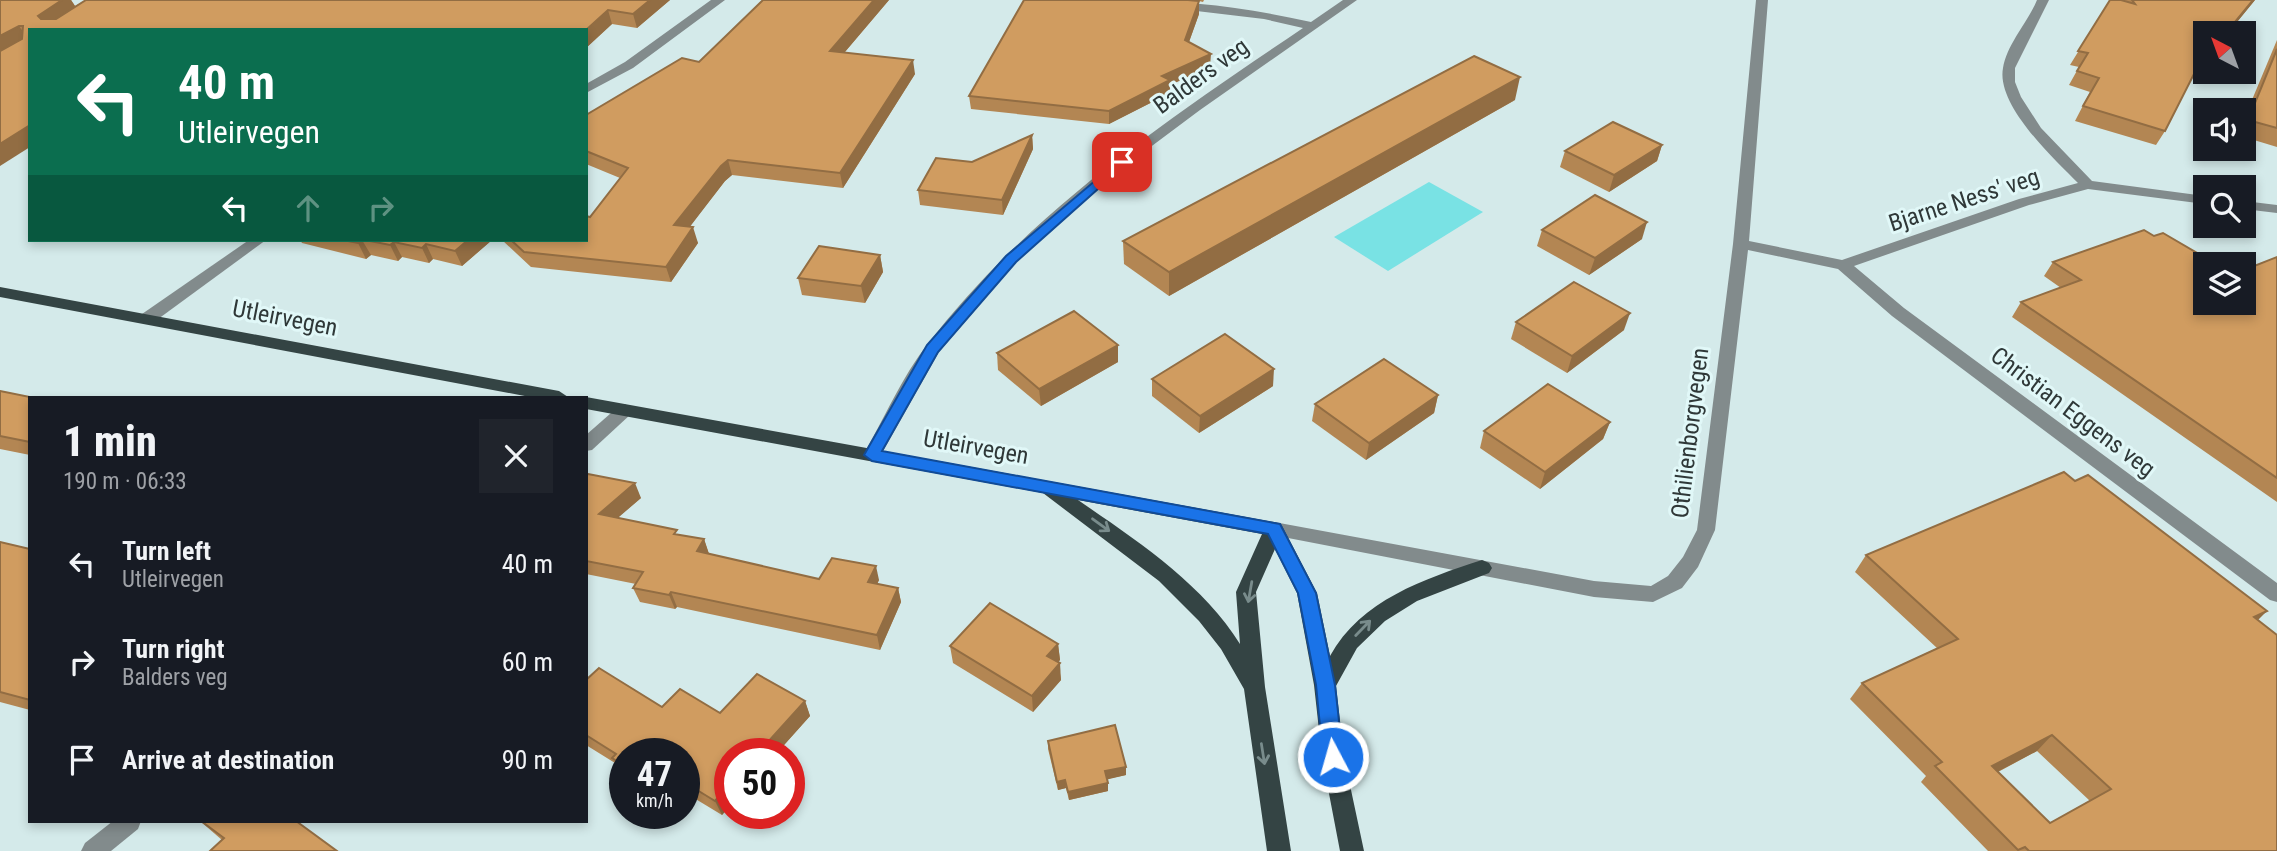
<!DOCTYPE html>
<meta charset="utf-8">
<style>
body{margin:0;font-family:"Roboto Condensed",sans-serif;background:#20242c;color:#f1f3f6;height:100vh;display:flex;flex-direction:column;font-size:26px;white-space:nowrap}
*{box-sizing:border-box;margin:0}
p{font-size:23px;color:#9ea1a6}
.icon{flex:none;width:38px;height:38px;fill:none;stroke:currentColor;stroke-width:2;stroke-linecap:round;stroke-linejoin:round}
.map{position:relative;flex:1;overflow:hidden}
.details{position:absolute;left:28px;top:396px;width:560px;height:427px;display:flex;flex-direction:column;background:#171b24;border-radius:0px;box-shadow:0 4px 10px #0003}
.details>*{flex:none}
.banner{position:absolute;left:28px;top:28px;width:560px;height:214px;border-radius:0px;box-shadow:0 4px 10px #0003;background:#0b6e4f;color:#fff;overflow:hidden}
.needle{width:46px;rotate:319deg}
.controls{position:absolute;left:2193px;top:21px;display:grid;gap:14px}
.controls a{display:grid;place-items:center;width:63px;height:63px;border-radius:0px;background:#171b24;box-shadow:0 4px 10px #0003;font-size:35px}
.speed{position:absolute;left:609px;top:738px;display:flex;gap:14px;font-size:35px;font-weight:700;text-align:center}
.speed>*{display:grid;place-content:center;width:91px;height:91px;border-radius:50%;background:#171b24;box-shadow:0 4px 10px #0003;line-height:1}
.speed small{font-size:18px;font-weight:400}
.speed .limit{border:10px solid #d22;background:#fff;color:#111}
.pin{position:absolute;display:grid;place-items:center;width:60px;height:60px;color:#fff;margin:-30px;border-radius:14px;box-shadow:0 4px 10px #0006}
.me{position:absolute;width:77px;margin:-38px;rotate:354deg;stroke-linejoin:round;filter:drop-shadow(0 0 5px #0008)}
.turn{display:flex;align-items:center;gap:24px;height:147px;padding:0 35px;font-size:32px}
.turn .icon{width:91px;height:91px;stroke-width:2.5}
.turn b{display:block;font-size:49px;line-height:60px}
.lanes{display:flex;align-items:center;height:66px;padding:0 35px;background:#0003;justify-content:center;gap:35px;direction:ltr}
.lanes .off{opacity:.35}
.round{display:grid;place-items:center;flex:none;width:74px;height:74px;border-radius:0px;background:#20242c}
.head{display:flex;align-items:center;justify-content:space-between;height:119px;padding:0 35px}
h1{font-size:42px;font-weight:800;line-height:52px}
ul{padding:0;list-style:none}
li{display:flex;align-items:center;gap:21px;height:98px;padding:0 35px}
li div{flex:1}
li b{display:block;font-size:26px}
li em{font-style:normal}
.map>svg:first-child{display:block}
.green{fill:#79e2e4}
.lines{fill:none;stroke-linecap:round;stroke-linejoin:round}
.minor{fill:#828b8c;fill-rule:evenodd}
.major{fill:#344444;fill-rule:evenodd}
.wall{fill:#b38653;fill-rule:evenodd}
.shaded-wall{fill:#926d43}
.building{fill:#d09c60;stroke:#926d43;stroke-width:2;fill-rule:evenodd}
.oneway{stroke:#798c8c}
.route{fill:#1a73e8;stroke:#114b97;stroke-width:2}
.labels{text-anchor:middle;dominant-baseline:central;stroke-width:6;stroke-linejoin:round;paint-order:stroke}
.street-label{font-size:24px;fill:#2f3838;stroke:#e1f8f8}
</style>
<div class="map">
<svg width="2277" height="851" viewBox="0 0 2277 851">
<rect width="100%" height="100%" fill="#d4eaea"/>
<path class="green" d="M1429,182L1483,212L1388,271L1334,237Z"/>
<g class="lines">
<g class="minor">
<path d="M711,0H725L633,68L586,93V84L625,62Z"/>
<path d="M1123,0C1186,0 1249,8 1311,22L1343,0H1357L1200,110L1109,178L1016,262L939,352L878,460H866L863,455C883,421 903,375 927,345C1028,213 1167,120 1303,28L1264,19L1129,3Z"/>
<path d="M1756,0H1768L1749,241L1842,260L2019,199L2078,183C2054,159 1996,105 2003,68C2007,44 2028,22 2037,0H2049L2015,68V82L2021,97L2041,128L2092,181L2205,196V204L2088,189L2029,205L1854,266L1904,308L2277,583V602L2270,600L1892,316L1838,269L1748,250L1715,530L1698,567L1682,588L1653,602L1594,597L1267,534L1265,529L1267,524L1274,522L1594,581L1651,586L1668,576L1683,557L1697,530L1733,244Z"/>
<path d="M2244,201L2277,205V213L2244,209Z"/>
<path d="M249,240H266L154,322H142L140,318L142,314Z"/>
<path d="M625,404L634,410L631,414L592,450L586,451V435L619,406Z"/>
<path d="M113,821H141L138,829L111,851H81L85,843Z"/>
</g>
<g class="major">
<path d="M0,287L559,391L568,397H530L0,297Z"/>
<path d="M585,397H586L1274,522L1281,524L1317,593L1330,656C1361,600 1424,579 1482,560L1489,563L1492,568L1489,573L1417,601L1385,621L1357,648L1336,686L1344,757L1364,851H1340L1322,757L1314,685L1297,593L1275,549L1256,592L1265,687L1291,851H1267L1244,689L1221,649L1199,621L1159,581L1043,493L586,409ZM1078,500L1262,534L1236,592L1240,644C1202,583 1136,540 1078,500Z"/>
</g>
</g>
<g class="wall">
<path d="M0,0H71L75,6L86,0H670L637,28L612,24L586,48V30H30L0,166Z"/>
<path d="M763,0H889L844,53L915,74L843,188L732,175L725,181L689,227L698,243L671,282L531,267L502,240H586L590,217L620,178L586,164V115L699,62Z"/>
<path d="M1024,0H1204L1203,2L1199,1V14L1189,42L1210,67L1170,85V93L1109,124L971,109L969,96Z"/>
<path d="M2110,0H2255L2228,33H2205V62L2193,76L2165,131L2156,145L2075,121L2090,92L2069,85L2079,67L2070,65Z"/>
<path d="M2277,40V147L2244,137V119Z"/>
<path d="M1515,100L1169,296L1124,264L1123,241Z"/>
<path d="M1032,135L1033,149L1003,215L920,205L918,190L972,162Z"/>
<path d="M1662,145L1657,161L1609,192L1560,167L1565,151Z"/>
<path d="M1542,230L1642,239L1589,275L1537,246Z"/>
<path d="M300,240H492L462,266L433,259L429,263L402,257L398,261L371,255L366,259L302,243Z"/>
<path d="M880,255L883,272L865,303L802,295L798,278Z"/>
<path d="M2277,257V502L2012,317L2021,302L2061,288L2044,276L2053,262L2205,303Z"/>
<path d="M1516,322L1624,330L1567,373L1511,339Z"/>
<path d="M997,353L1118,362L1041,406L998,370Z"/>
<path d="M1152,379L1273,386L1199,433L1152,396Z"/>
<path d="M0,391L30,397V455L0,449Z"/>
<path d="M1438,395L1434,413L1366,460L1312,421L1315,404Z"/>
<path d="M1610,422L1603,439L1540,489L1480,448L1484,431Z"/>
<path d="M586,475L641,498L617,518L679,535L704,539L709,554L819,579L879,580L877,584L898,588L901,602L880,650L677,607L675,609L640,602L633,588L636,584L586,574Z"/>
<path d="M0,542L30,549V710L0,702Z"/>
<path d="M1866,555L2258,620L2277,851H1988L1921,782L1926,776L1850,699L1862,683L1937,648L1855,572ZM2037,751L2090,801L2050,823L1998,772Z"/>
<path d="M1058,644L1060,660L1058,662L1061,680L1033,712L953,663L950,646Z"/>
<path d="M586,680L662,707L720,713L805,701L810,716L776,754H730V806L722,815L684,792V754H625V775L621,772L615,763L586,745Z"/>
<path d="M1048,741L1126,775L1107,779L1108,791L1069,800L1066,788L1058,790L1048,749Z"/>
<path d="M200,821L337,851L222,840Z"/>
</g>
<g class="shaded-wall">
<path d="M62,0H71L77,9L47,30L38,16Z"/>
<path d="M650,0H670L637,28L633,14Z"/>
<path d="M874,0H889L833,66L830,51Z"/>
<path d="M2253,0H2255L2228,33H2226Z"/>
<path d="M1199,1V14L1185,53V40Z"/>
<path d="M608,10L612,24L586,48V30Z"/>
<path d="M19,26L29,40L0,56V36Z"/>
<path d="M1211,54L1210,67L1170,85V93L1109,124V111L1162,76Z"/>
<path d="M2205,59V62L2188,83L2197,68Z"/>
<path d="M913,60L915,74L843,188L840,173Z"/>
<path d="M1520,77L1515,100L1169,296V272Z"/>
<path d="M30,125V147L0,166V144Z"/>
<path d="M1032,135L1033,149L1003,215L1002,200Z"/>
<path d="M1662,145L1657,161L1609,192L1614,175Z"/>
<path d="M728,160L732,175L725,181L679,241L674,225L721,166Z"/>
<path d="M1647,222L1642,239L1589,275L1595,258Z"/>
<path d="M693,227L698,243L671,282L666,267Z"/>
<path d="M362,240L371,255L366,259L358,243Z"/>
<path d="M468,240H492L462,266L455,251Z"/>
<path d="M394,242L402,257L398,261L390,245Z"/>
<path d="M426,244L433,259L429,263L422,248Z"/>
<path d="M880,255L883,272L865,303L861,286Z"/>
<path d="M1630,313L1624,330L1567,373L1572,356Z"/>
<path d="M1118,345V362L1041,406L1039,389Z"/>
<path d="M1274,369L1273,386L1199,433L1200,416Z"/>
<path d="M1438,395L1434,413L1366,460L1369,443Z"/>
<path d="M1610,422L1603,439L1540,489L1545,472Z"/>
<path d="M635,483L641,498L605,529L599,514Z"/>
<path d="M704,539L709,554L697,551Z"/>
<path d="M876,566L879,580L871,597L868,582Z"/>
<path d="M898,588L901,602L880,650L877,635Z"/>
<path d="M671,592L677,607L675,609L669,595Z"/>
<path d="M2267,611L2250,628L2254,617Z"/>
<path d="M1058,644L1060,660L1049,672L1047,656Z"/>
<path d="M1060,663L1061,680L1033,712L1032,696Z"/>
<path d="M805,701L810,716L776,754H757Z"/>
<path d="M2052,735L2037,751L1978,782L1992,766Z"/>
<path d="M1126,767V775L1105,780V771Z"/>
<path d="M1065,780L1066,788L1058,790L1057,782Z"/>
<path d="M1108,783V791L1069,800L1068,792Z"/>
<path d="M730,784V806L722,815L715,801Z"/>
</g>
<g class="building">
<path d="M0,0H62L38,16L41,19H56L86,0H650L633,14L608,10L586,30H30V125L0,144V51L22,39L23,26H19L0,36Z"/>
<path d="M763,0H874L830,51L913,60L840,173L728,160L721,166L674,225L693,227L666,267L524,252L511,240H586V216L590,217L628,168L586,151V115L682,58L699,62Z"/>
<path d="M1024,0H1188L1199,1L1185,40L1211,54L1162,76L1170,80L1109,111L969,96Z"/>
<path d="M2110,0H2121L2135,4L2132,0H2253L2226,33H2205V59L2197,68L2165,131L2083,106L2099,78L2077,71L2088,53L2078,51Z"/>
<path d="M2277,49V128L2248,120Z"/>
<path d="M1474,56L1520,77L1169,272L1123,241Z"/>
<path d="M1613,122L1662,145L1614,175L1565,151Z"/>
<path d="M1032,135L1002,200L918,190L936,158L972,162Z"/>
<path d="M1595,195L1647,222L1595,258L1542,230Z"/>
<path d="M2144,230L2154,236L2163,233L2216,264H2205V303H2244V270L2277,257V478L2021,302L2081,280L2053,262Z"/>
<path d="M343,240H362L358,243Z"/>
<path d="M365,240H468L455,251L426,244L422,248L394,242L390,245Z"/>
<path d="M819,246L880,255L861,286L798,278Z"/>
<path d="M1574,282L1630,313L1572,356L1516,322Z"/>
<path d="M1074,311L1118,345L1039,389L997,353Z"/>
<path d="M1225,334L1274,369L1200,416L1152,379Z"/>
<path d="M1384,359L1438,395L1369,443L1315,404Z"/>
<path d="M1548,384L1610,422L1545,472L1484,431Z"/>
<path d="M0,391L30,397V442L0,436Z"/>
<path d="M2064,472L2075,481L2088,475L2267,611L2254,617L2277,635V851H2029L2025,847L2018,850L1935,766L1942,762L1862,683L1958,639L1866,555ZM2052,735L2111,789L2050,823L1992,766Z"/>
<path d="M588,474L635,483L599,514L677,530L674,534L704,539L697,551L819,579L832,558L876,566L868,582L898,588L877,635L671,592L669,595L633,588L643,572L586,561V475Z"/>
<path d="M0,542L30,549V700L0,692Z"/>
<path d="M990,603L1058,644L1047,656L1060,663L1032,696L950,646Z"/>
<path d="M599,668L662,707L680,689L720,713L757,674L805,701L757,754H730V784L715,801L684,782V754H625V766L612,758L616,754L586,735V680Z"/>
<path d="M1115,725L1126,767L1105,771L1108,783L1068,792L1065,780L1057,782L1048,741Z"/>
<path d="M201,821H296L337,851H210L224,838Z"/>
</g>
<defs><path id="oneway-shaft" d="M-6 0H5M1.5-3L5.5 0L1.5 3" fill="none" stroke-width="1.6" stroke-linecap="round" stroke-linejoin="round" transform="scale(1.75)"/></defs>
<g class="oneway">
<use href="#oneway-shaft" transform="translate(1101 525) rotate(36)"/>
<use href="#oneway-shaft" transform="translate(1250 592) rotate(100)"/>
<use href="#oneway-shaft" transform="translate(1363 628) rotate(-46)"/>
<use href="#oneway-shaft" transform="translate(1263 754) rotate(81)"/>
</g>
<path class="route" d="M1122,158L1126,159V164L1016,262L938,352L882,451L1280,524L1316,593L1335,685L1343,757L1340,764L1333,766L1326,764L1323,757L1316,685L1298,593L1268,534L872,461L864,455L927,345L1006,256Z"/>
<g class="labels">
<g class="street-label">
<text transform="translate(1201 76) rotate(-36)">Balders veg</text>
<text transform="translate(1964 200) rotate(-18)">Bjarne Ness' veg</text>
<text transform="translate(285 318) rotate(11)">Utleirvegen</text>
<text transform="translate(2073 412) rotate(37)">Christian Eggens veg</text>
<text transform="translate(1690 433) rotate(-83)">Othilienborgvegen</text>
<text transform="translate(976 447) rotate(10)">Utleirvegen</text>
</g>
</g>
</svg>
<div class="controls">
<a><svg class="needle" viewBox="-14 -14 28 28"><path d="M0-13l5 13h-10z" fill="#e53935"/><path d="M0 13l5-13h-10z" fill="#9ea1a6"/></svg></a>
<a><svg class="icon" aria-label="sound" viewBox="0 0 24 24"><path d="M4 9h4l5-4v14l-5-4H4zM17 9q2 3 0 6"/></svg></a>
<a><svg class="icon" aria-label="search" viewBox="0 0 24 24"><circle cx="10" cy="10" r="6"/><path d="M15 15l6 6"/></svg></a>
<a><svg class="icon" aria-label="layers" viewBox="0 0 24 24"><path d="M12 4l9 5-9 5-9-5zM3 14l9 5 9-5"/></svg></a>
</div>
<div class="speed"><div>47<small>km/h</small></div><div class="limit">50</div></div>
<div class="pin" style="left:1122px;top:162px;background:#d93025"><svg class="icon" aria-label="arrive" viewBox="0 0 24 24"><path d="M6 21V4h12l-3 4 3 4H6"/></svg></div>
<svg class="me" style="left:1333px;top:757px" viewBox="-20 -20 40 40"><circle r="17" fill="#1a73e8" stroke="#fff" stroke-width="3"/><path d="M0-11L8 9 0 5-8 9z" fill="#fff"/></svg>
<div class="banner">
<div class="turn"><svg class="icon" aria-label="left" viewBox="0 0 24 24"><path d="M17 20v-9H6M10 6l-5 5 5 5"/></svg><div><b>40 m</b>Utleirvegen</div></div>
<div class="lanes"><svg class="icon" aria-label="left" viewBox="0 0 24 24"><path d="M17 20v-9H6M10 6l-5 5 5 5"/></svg><svg class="icon off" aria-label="ahead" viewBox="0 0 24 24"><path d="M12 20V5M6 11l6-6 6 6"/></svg><svg class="icon off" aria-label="right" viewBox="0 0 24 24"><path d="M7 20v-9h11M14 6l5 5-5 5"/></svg></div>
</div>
<section class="details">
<div class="head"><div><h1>1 min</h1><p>190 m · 06:33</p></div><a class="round"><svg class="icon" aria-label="close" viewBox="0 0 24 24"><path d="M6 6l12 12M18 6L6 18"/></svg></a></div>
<ul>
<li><svg class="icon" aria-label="left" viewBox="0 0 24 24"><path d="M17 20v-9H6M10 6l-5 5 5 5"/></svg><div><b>Turn left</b><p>Utleirvegen</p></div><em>40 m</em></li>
<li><svg class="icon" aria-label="right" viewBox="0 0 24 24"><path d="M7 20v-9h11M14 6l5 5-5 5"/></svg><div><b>Turn right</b><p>Balders veg</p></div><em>60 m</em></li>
<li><svg class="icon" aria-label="arrive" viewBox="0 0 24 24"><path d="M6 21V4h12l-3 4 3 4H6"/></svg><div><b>Arrive at destination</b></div><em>90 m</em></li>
</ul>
</section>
</div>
